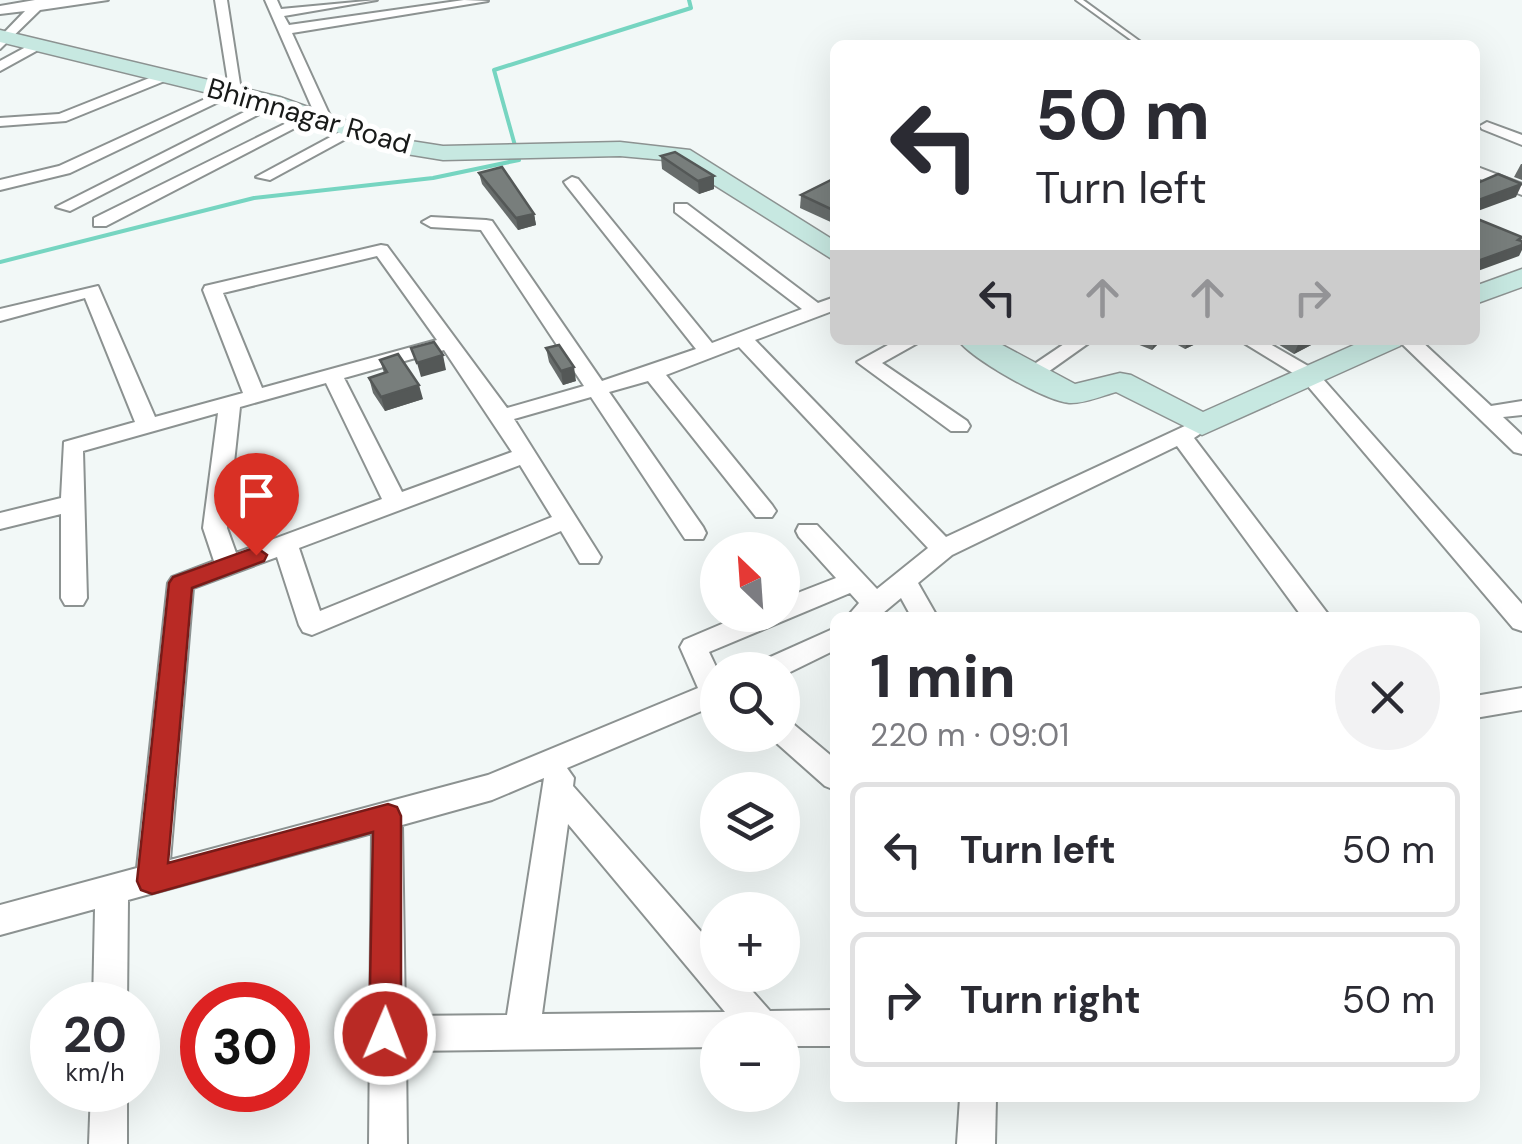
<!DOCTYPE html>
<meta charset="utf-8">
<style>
body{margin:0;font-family:"DM Sans",sans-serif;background:#f2f2f3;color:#2b2b33;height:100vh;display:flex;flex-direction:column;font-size:38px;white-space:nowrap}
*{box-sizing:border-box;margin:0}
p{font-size:32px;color:#7c7c81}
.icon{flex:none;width:55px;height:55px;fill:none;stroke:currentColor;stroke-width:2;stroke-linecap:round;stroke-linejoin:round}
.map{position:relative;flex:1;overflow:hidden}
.panel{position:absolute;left:830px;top:612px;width:650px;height:490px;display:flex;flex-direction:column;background:#fff;border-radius:15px;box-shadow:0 10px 40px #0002}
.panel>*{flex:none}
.top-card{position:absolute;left:830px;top:40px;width:650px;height:305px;border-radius:15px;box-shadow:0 10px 40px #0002;background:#fff;color:#2b2b33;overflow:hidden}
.needle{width:65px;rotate:335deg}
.buttons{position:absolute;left:700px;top:532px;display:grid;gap:20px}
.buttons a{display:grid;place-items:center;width:100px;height:100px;border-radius:50%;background:#fff;box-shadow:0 10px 40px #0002;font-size:50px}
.speed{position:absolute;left:30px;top:982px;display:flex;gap:20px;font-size:50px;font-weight:700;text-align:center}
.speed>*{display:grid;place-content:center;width:130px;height:130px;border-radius:50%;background:#fff;box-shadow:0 10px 40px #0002;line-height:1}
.speed small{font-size:25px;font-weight:400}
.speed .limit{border:15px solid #d22;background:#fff;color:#111}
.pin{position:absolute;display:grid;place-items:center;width:85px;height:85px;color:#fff;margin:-102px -42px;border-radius:50% 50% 50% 0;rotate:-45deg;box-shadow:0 0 10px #0007}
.pin .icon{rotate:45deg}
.me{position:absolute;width:110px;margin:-55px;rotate:1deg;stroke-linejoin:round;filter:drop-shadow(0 0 8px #0008)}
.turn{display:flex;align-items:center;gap:35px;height:210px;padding:0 40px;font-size:45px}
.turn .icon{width:130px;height:130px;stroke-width:2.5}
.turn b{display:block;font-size:70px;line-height:85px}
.lanes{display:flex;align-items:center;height:95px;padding:0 40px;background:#0003;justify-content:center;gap:50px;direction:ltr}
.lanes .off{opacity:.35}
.round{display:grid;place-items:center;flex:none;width:105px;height:105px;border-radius:52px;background:#f2f2f3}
.overview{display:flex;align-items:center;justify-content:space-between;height:170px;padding:0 40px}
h1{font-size:60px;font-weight:700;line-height:75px}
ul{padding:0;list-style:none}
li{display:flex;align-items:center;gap:30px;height:135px;margin:0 20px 15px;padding:0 20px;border:5px solid #e1e1e2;border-radius:15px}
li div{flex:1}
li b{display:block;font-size:38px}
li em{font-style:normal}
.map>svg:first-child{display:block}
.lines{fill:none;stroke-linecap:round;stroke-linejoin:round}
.stream{stroke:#76d5c1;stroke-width:4}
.lane-casing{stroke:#8c9291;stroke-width:4}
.street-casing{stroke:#8c9291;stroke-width:4}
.secondary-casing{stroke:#8c9291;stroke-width:3}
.lane{fill:#fff;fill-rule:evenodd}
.street{fill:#fff;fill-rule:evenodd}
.secondary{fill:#c7e8e1;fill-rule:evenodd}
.wall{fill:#676c6b}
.shaded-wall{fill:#545857}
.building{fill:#787e7c;stroke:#545857;stroke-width:2.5}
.route{fill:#b92a25;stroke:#781b18;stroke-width:2.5}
.labels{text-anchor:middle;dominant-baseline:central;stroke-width:10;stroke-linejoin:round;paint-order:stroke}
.far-street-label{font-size:28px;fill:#181a19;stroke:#fff}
</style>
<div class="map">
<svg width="1522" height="1144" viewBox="0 0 1522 1144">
<rect width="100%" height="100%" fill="#f2f8f7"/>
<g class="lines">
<path class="stream" d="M0,262L254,198L433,178L519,160L494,70L691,8L689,0"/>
<g class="lane-casing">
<path id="lane" d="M1076,0H1083L1145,45H1138Z"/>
</g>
<g class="street-casing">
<g id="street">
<path d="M35,0H108L40,10L0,49V37L25,11L0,14V6Z"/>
<path d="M215,0H227L242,97L231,96L70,173L0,190V180L59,166L229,88Z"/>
<path d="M265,0H277L281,9L377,0L284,16L289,25L464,0L488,1L292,33L331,118L329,121L316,117L106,226H94V218L313,110Z"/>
<path d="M37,41L49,44L0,71V61Z"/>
<path d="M167,71L174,75L172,78L66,121L0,126V118L59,114Z"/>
<path d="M272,98L277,99V105L70,211L56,207Z"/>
<path d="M1487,122L1522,135V145L1482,129L1480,126Z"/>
<path d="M349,127L362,130L270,180L256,177Z"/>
<path d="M1475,166L1522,184V195L1475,177Z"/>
<path d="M572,177L578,179L712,343L802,309L675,212V204H687L818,303L835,297V310L755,340L946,537L1202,418L1213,425L1194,438L1331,618H1303L1177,446L952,555L918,583L938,618H912L901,598L877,618H846L859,603L850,593L709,652L718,671V704L567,768L574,778L573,786L718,951V975H738L770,1011L835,1010V1046H782V1030H718V1047L406,1051L407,1144H369L372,833L128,900L127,1005H93L95,909L0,935V905L137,868L168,583L172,577L214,561L203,528L218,413L83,451L87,598L83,605H65L61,598V514L0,529V513L61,498L64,442L135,422L85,298L0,321V309L98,286L155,417L243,393L203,290L205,286L381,245L387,246L507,408L584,386L481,230L431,227L422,222L431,217L486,220L492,221L602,381L696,349L566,185L564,182ZM377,256L437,340L262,388L223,293ZM739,347L928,548L877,589L817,525H799L796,531L799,537L836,578L782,599V615H743L684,640L680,647L698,688L488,775L170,860L193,588L277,557L299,625L303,632L312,635L561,531L580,563H598L601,557L514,419L591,397L685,539H703L706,533L703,527L609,392L648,381L756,517H772L776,511L772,505L666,375ZM444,350L512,452L402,492L344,378ZM326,383L382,499L236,553L227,528L240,407ZM520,465L552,517L320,611L299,548ZM544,778L507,1015L405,1016L402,825L492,800ZM568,824L725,1012L542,1014Z"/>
<path d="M897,340H923L882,363L967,421L970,426L967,431H951L857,362Z"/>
<path d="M1070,340H1093L1038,379H1024V371Z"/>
<path d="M1239,340H1263L1315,370L1522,604V631L1513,628L1301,378Z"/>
<path d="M1398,340H1420L1491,406L1522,401V415L1503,417L1522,435V454L1514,452Z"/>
<path d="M835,628V650L782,676V670H755L759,662Z"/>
<path d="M1522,688V710L1475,718V696Z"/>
<path d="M782,719L792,723L835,759V790L825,786L772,739L770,735H782Z"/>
<path d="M91,1090H127V1144H89Z"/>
<path d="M960,1098H996L995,1144H957Z"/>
</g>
</g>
<g class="secondary-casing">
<g id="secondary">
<path d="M0,30L280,97L398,139L443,146L620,142L690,150L835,241V261L676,161L620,156L443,160L394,152L265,107L0,42Z"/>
<path d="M1522,269V287L1475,304V286Z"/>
<path d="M958,340H993L1075,384L1120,373L1131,375L1203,412L1365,340H1405L1400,346L1202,435L1116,392C1102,396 1083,404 1069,403C1045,401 972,359 958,340Z"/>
</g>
</g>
<use href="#lane" class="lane"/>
<use href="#street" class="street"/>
<use href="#secondary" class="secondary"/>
</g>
<g class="wall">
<path d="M661,156L714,189L699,194L662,169Z"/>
<path d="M1521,164H1522V180L1514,177Z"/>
<path d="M479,173L534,214L536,225L518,230L482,184Z"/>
<path d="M835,178V224L800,208L801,195Z"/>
<path d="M1127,340H1162L1152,350Z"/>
<path d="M1169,340H1204L1185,349Z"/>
<path d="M1274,340H1316L1315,343L1294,354L1273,341Z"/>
<path d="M546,348L576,381L563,385L549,362Z"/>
<path d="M380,360L423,399L385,411L373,393L369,378L384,373Z"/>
</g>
<g class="shaded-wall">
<path d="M714,176V189L699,194L698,181Z"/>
<path d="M1522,184L1516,197L1475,212L1476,201Z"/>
<path d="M534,214L536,225L518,230L516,218Z"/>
<path d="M1522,238L1518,246L1522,245V250L1519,256L1475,272V262Z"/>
<path d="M1155,340H1162L1152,350Z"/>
<path d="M1188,340H1204L1185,349Z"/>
<path d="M1300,340H1316L1315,343L1294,354Z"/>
<path d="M443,355L446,370L421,377L417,363Z"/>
<path d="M574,367L576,381L563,385L561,371Z"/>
<path d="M419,385L423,399L385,411L381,397Z"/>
</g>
<g class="building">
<path d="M675,152L714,176L698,181L661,156Z"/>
<path d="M502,167L534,214L516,218L479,173Z"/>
<path d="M1498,174L1522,184L1476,201L1475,184Z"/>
<path d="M835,178V211L801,195Z"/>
<path d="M1475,218L1522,237L1518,240L1522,241V245L1475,262Z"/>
<path d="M434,342L443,355L417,363L411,348Z"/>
<path d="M559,345L574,367L561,371L546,348Z"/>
<path d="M398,354L419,385L381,397L369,378L387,372L380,360Z"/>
</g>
<path class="route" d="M256,547L267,555L264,561L192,588L168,863L388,804L397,807L401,816V1034L396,1045L385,1050L373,1045L369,1034L373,832L152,894L141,890L137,881L169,583L173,577Z"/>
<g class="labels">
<g class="far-street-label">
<text transform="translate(309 116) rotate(16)">Bhimnagar Road</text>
</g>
</g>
</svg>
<div class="buttons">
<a><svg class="needle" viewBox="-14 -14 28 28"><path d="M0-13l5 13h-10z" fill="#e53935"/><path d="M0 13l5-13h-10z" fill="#7c7c81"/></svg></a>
<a><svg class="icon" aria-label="search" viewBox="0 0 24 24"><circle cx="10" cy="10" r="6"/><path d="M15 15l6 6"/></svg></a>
<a><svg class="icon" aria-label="layers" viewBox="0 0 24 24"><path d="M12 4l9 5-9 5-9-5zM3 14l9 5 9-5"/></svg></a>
<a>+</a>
<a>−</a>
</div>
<div class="speed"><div>20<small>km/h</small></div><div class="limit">30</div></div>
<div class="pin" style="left:256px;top:555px;background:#d93025"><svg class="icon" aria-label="arrive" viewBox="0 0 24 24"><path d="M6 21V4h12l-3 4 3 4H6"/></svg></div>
<svg class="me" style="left:385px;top:1034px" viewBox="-20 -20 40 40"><circle r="17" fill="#b92a25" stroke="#fff" stroke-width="3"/><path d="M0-11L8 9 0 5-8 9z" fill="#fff"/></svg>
<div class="top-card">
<div class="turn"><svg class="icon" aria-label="left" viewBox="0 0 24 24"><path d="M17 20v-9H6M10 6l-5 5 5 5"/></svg><div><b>50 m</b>Turn left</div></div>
<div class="lanes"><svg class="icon" aria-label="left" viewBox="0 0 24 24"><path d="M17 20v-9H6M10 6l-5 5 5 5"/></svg><svg class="icon off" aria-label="ahead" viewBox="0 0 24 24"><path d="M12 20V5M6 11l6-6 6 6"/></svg><svg class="icon off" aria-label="ahead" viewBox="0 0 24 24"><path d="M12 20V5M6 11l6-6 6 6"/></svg><svg class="icon off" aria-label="right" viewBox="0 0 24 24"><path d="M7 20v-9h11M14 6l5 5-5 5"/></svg></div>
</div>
<section class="panel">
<div class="overview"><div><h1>1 min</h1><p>220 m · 09:01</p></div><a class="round"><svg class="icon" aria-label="close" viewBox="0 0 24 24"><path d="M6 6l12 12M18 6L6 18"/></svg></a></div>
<ul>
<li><svg class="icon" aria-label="left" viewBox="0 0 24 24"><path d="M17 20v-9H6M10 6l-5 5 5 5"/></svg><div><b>Turn left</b></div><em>50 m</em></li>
<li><svg class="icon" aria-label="right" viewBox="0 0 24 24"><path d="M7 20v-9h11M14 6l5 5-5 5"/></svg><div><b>Turn right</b></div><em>50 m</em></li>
</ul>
</section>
</div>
